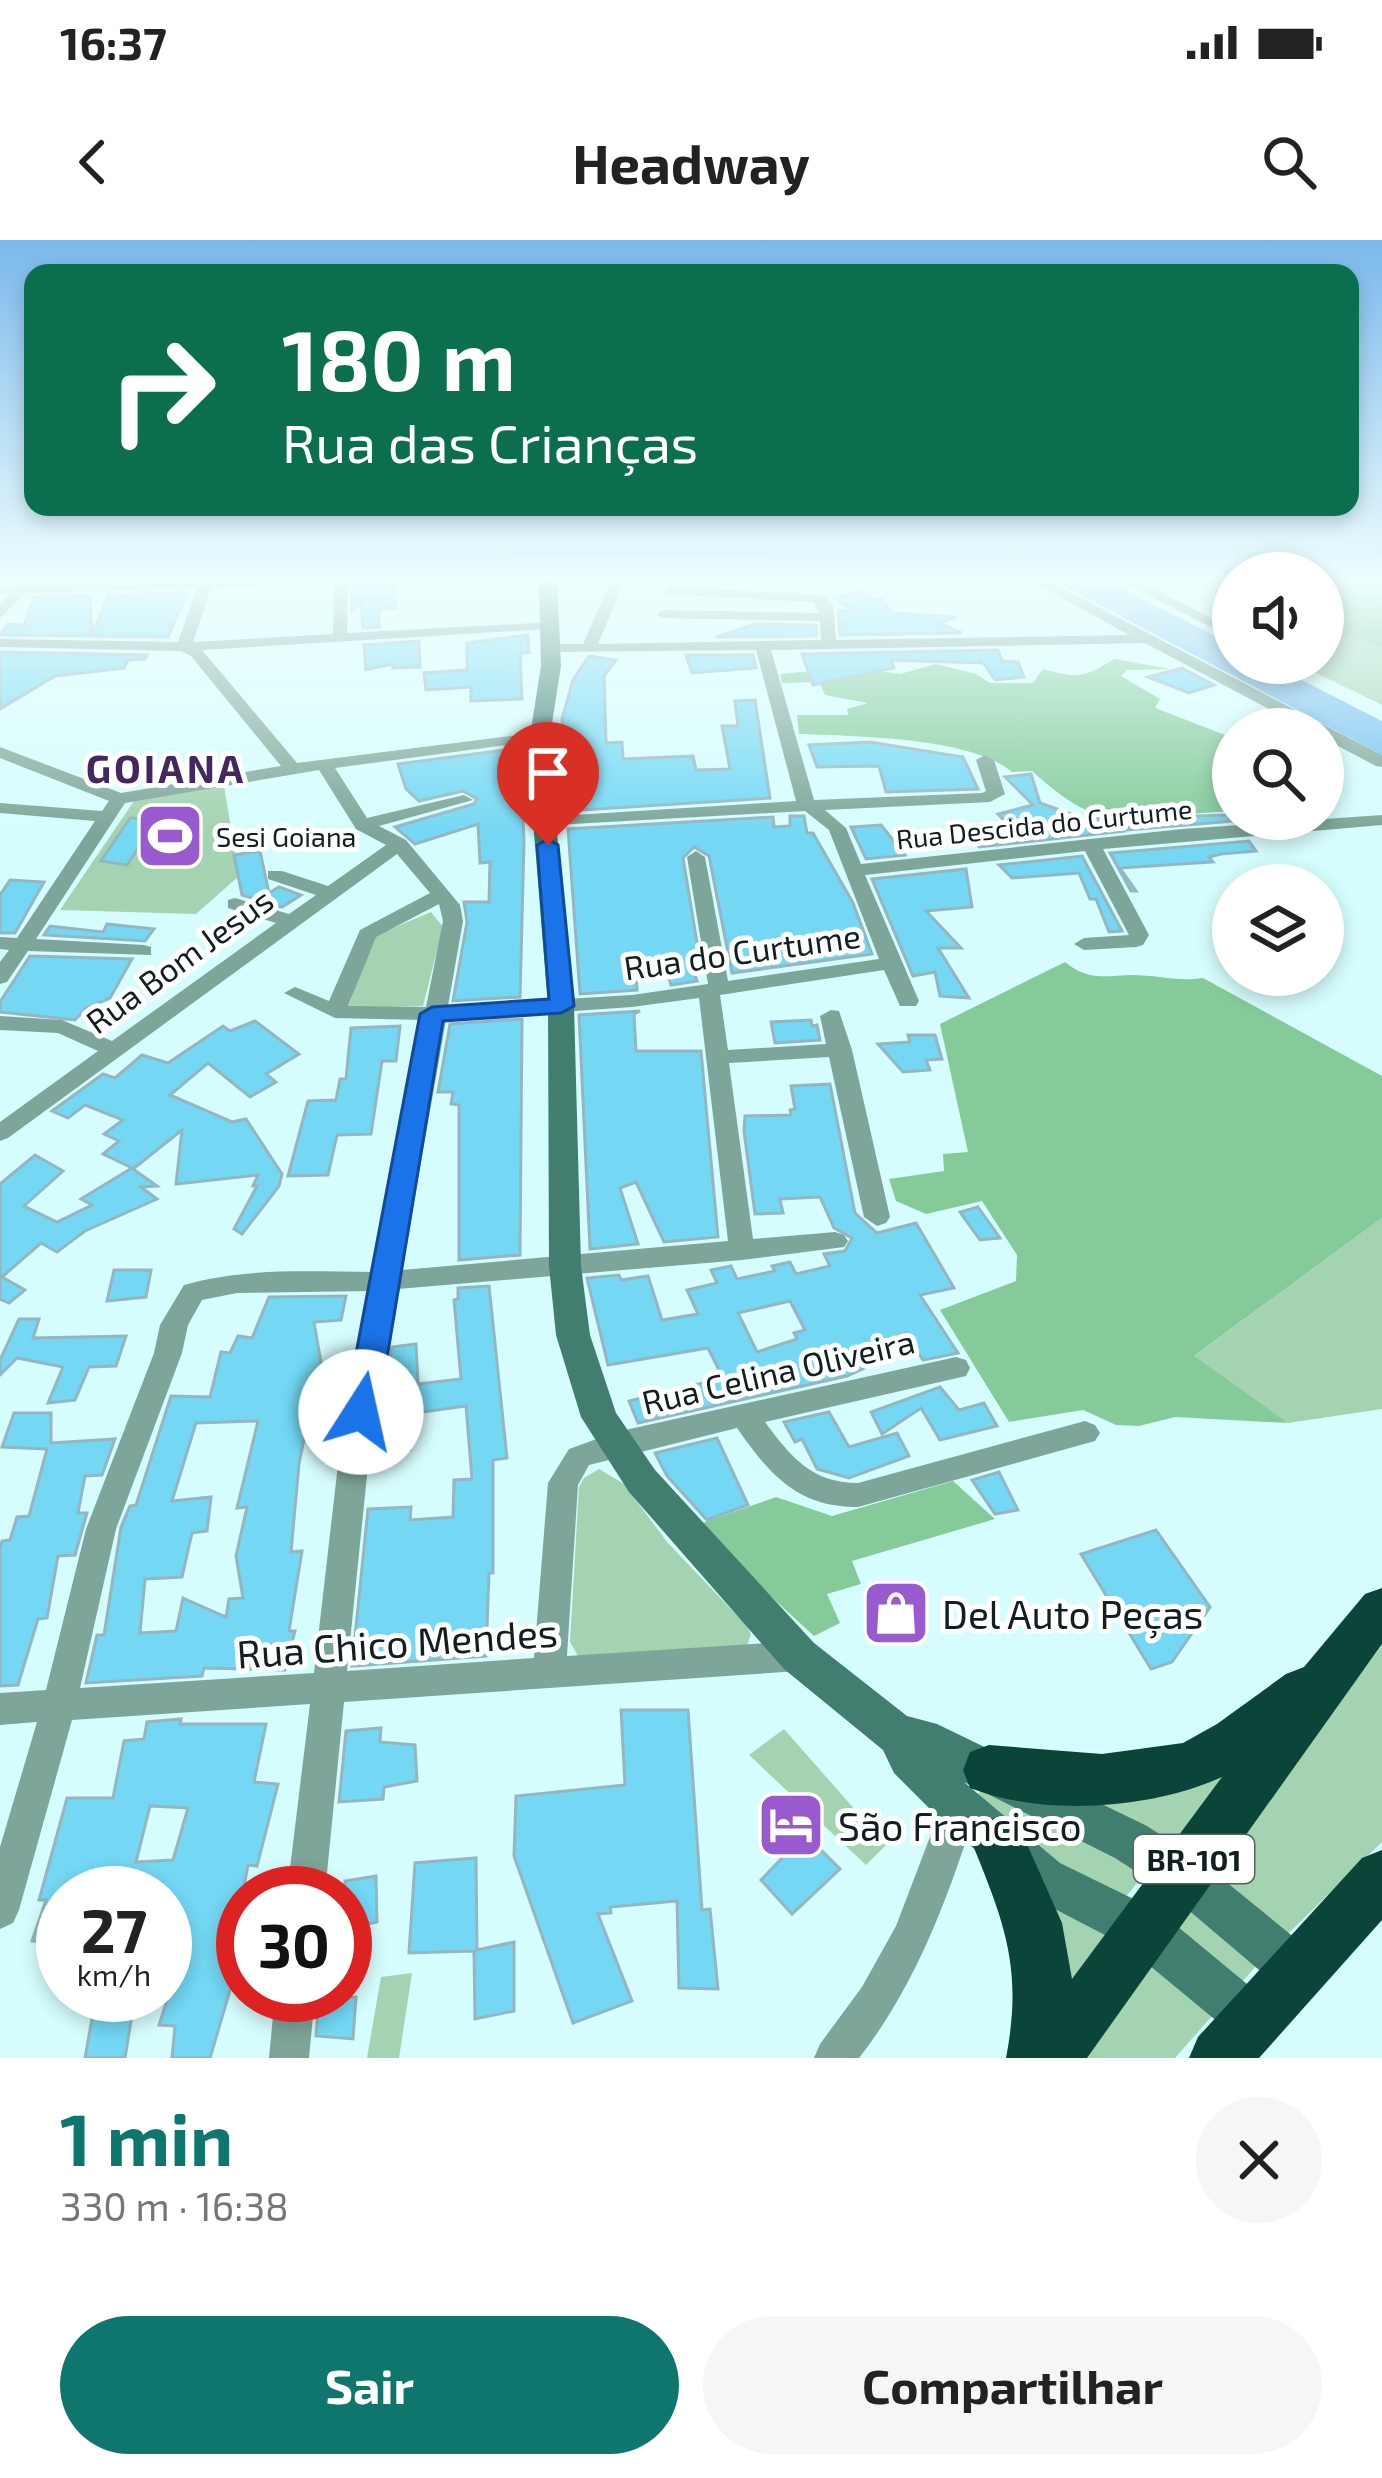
<!DOCTYPE html>
<html lang="pt">
<meta charset="utf-8">
<style>
body{margin:0;font-family:"Exo 2",sans-serif;background:#f6f6f6;color:#222;height:100vh;display:flex;flex-direction:column;font-size:45px;white-space:nowrap}
*{box-sizing:border-box;margin:0}
p{font-size:39px;color:#767676}
.icon{flex:none;width:66px;height:66px;fill:none;stroke:currentColor;stroke-width:2;stroke-linecap:round;stroke-linejoin:round}
.map{position:relative;height:1818px;overflow:hidden}
.sheet{display:flex;flex-direction:column;background:#fff;flex:1}
.sheet>*{flex:none}
.top-card{position:absolute;left:24px;top:24px;width:1335px;height:252px;border-radius:24px;box-shadow:0 6px 18px #0003;background:#0b6e4f;color:#fff;overflow:hidden}
.tools{position:absolute;left:1212px;top:312px;display:grid;gap:24px}
.tools a{display:grid;place-items:center;width:132px;height:132px;border-radius:50%;background:#fff;box-shadow:0 6px 18px #0003;font-size:60px}
.speed{position:absolute;left:36px;top:1626px;display:flex;gap:24px;font-size:60px;font-weight:700;text-align:center}
.speed>*{display:grid;place-content:center;width:156px;height:156px;border-radius:50%;background:#fff;box-shadow:0 6px 18px #0003;line-height:1}
.speed small{font-size:30px;font-weight:400}
.speed .limit{border:18px solid #d22;background:#fff;color:#111}
.pin{position:absolute;display:grid;place-items:center;width:102px;height:102px;color:#fff;margin:-123px -51px;border-radius:50% 50% 50% 0;rotate:-45deg;box-shadow:0 0 12px #0007}
.pin .icon{rotate:45deg}
.me{position:absolute;width:132px;margin:-66px;rotate:10deg;stroke-linejoin:round;filter:drop-shadow(0 0 9px #0008)}
.turn{display:flex;align-items:center;gap:42px;height:252px;padding:0 60px;font-size:54px}
.turn .icon{width:156px;height:156px;stroke-width:2.5}
.turn b{display:block;font-size:84px;line-height:102px}
.round{display:grid;place-items:center;flex:none;width:126px;height:126px;border-radius:63px;background:#f6f6f6}
.summary{display:flex;align-items:center;justify-content:space-between;height:204px;padding:0 60px}
h1{font-size:72px;font-weight:700;line-height:90px;color:#0f766e}
.cta{display:flex;gap:24px;margin-top:auto;padding:24px 60px}
.cta a{flex:1;height:138px;border-radius:72px;background:#0f766e;color:#fff;font-size:48px;font-weight:700;line-height:138px;text-align:center}
.cta a+a{background:#f6f6f6;color:#222}
.status{display:flex;justify-content:space-between;align-items:center;height:84px;padding:0 60px;background:#fff;direction:ltr}
.status svg{height:33px;fill:currentColor}
header{display:flex;justify-content:space-between;align-items:center;height:156px;padding:0 60px;background:#fff;font-size:54px;font-weight:700}
.map>svg:first-child{display:block}
.green{fill:#a3d3b0}
.forest{fill:#84cb99}
.water{fill:#77bef0}
.building{fill:#74d8f4;stroke:#94b6c1;stroke-width:3;fill-rule:evenodd}
.lines{fill:none;stroke-linecap:round;stroke-linejoin:round}
.street{fill:#7ea599;fill-rule:evenodd}
.secondary{fill:#417e6f;fill-rule:evenodd}
.highway{fill:#0b4539;fill-rule:evenodd}
.route{fill:#1a73e8;stroke:#114b97;stroke-width:3}
.labels{text-anchor:middle;dominant-baseline:central;stroke-width:10;stroke-linejoin:round;paint-order:stroke}
.far-street-label{font-size:27px;fill:#111f20;stroke:#fff}
.far-poi-label{font-size:27px;fill:#111f20;stroke:#fff;text-anchor:start}
.shield{fill:#fff;stroke:#586263;stroke-width:3}
.shield-label{font-size:30px;font-weight:bold;fill:#111f20}
.street-label{font-size:33px;fill:#111f20;stroke:#fff}
.far-district-label{font-size:39px;font-weight:bold;letter-spacing:3px;fill:#452760;stroke:#fff}
.near-poi-label{font-size:39px;fill:#111f20;stroke:#fff;text-anchor:start}
.near-street-label{font-size:39px;fill:#111f20;stroke:#fff}
</style>
<div class="status"><b>16:37</b><svg viewBox="0 0 49 12"><path d="M0 12V9h3v3zM5 12V6h3v6zM10 12V3h3v9zM15 12V0h3v12zM26 1h20v11H26zM47 4h2v5h-2z"/></svg></div>
<header><svg class="icon" aria-label="back" viewBox="0 0 24 24"><path d="M15 5l-7 7 7 7"/></svg>Headway<svg class="icon" aria-label="search" viewBox="0 0 24 24"><circle cx="10" cy="10" r="6"/><path d="M15 15l6 6"/></svg></header>
<div class="map">
<svg width="1382" height="1818" viewBox="0 0 1382 1818">
<rect width="100%" height="100%" fill="#d6fdfd"/>
<g class="green">
<path d="M1324,386L1382,408V465L1296,423H1323Z"/>
<path d="M224,546L239,636L196,674L60,670L136,558Z"/>
<path d="M431,672L443,687L423,766L348,768L372,697Z"/>
<path d="M1382,978V1169L1288,1183L1193,1117Z"/>
<path d="M599,1229L624,1244L667,1302L747,1386L751,1394L747,1406L578,1416L570,1402L579,1247L584,1238Z"/>
<path d="M1382,1405V1602L1264,1717L1175,1818H1075Z"/>
<path d="M1296,1464L1179,1618L1031,1541L1107,1547Z"/>
<path d="M784,1489L886,1605L866,1625L749,1515Z"/>
<path d="M986,1542L1153,1623L1121,1663L1045,1633L973,1562Z"/>
<path d="M1029,1642L1121,1688L1055,1789Z"/>
<path d="M412,1733L399,1818H367L381,1737Z"/>
</g>
<g class="forest">
<path d="M1323,340H1382V408L1323,386Z"/>
<path d="M1114,419L1171,429L1127,430L1121,436L1160,459L1155,468L1233,498V571L1173,575L1141,568C1104,595 1058,554 1032,531L1012,532C971,497 854,496 799,494L797,475H848L847,469L868,463L825,455L819,442L782,443L780,434L853,427L900,434L936,424L976,434L990,443H1033L1043,429C1076,439 1087,437 1114,419Z"/>
<path d="M1065,722C1088,741 1105,736 1132,735C1157,735 1178,742 1203,738L1382,836V978L1194,1116L1288,1183L1175,1177L1139,1186L1116,1185L1083,1170L1009,1182L940,1070L1016,1041L1017,1015L982,961L926,974L896,961L889,939L944,931L943,914L968,912L940,784Z"/>
<path d="M953,1241L995,1279L852,1321L861,1344L827,1354L840,1383L814,1396L694,1286L776,1257L832,1276Z"/>
</g>
<path class="water" d="M1053,340H1105L1233,405V423H1268L1382,481V515Z"/>
<g class="building">
<path d="M353,340H392L396,368L379,369V387L363,388L361,362L352,371Z"/>
<path d="M864,351L874,360L882,359L892,373L956,377L938,383L962,393L840,395L838,371H854L834,358Z"/>
<path d="M187,353L168,397L0,395L8,384L24,385L34,357L90,356L92,394L109,355Z"/>
<path d="M755,384L816,385V396L716,397Z"/>
<path d="M528,395L529,413H520L522,459L471,461V447L426,450L424,433L467,430V403Z"/>
<path d="M419,401L420,427L393,428V424L366,430L364,405Z"/>
<path d="M998,410L1002,421L1018,422L1024,437L995,440L980,418L981,423L891,420L894,428L813,445L802,414Z"/>
<path d="M0,412L147,415L145,419L128,420L124,428L55,436L0,469Z"/>
<path d="M686,415H753L756,428L692,433Z"/>
<path d="M589,416L616,420L604,436L606,503L622,502L623,519L693,516L696,530L730,529L722,486H738L735,461L755,460L770,558L567,571L562,479L573,440Z"/>
<path d="M1182,428L1195,435L1214,445L1189,453L1148,437Z"/>
<path d="M870,502L963,517L978,549L886,552L879,526L817,527L809,505Z"/>
<path d="M520,508L524,602L520,757L453,761L467,682L464,662H489L490,622L480,623L478,584L415,604L395,587L474,564L477,559L463,551L419,561L406,549L398,524Z"/>
<path d="M1031,534L1040,563L1085,579L1116,578L1124,591L979,607L969,596L986,594L981,588L1008,585L998,574L1033,565L1005,537Z"/>
<path d="M1226,575L1233,581L1127,590L1138,578Z"/>
<path d="M790,576H804L807,593H813L853,663L872,714L732,733L709,616L694,607L683,618L700,721H690L697,741L671,745L664,722L635,723L637,750L580,754L568,589L773,577L774,587L790,586Z"/>
<path d="M130,578L157,580L127,625L101,621Z"/>
<path d="M881,585L905,615L866,619L851,587Z"/>
<path d="M1249,601L1256,611L1221,614L1209,617L1213,622L1120,628L1136,651H1131L1110,613Z"/>
<path d="M260,611L269,653L279,647L301,655L282,667L242,655L234,615Z"/>
<path d="M1082,616L1122,691L1109,692L1096,659H1090L1079,633L1012,638L999,625Z"/>
<path d="M966,629L972,667L926,671L961,708H938L969,758L940,756L935,732L913,736L872,639Z"/>
<path d="M10,640L44,642L15,693H0V655Z"/>
<path d="M107,684L154,689L145,701L44,695L50,686L103,692Z"/>
<path d="M30,716L132,719L110,758L86,768L75,780L0,772V762Z"/>
<path d="M640,771L634,774L636,811H701L718,997L664,1002L636,942L620,948L638,1004L590,1009L579,775Z"/>
<path d="M522,779L520,1015L459,1020V865L451,864L453,852H438L450,784Z"/>
<path d="M811,780L812,786L817,785L820,800L775,803L771,782Z"/>
<path d="M255,781L299,814L266,834L276,842L250,857L208,823L170,855L232,882L246,879L282,934L279,946L242,994L234,989L257,946H253L258,935L176,944L182,890L133,929L157,946L141,947L157,959L85,991L57,1012L41,1003L2,1037L25,1050L9,1063L0,1059V944L35,915L63,931L24,966L57,982L92,965L81,959L132,928L103,914L119,901L104,894L123,880L85,865L68,878L52,871L103,834L115,838L142,815L168,823L223,786L230,791Z"/>
<path d="M400,786L396,821H382L371,894L337,895L328,935L288,936L308,861L336,860L340,839H346L351,788Z"/>
<path d="M908,795H935L942,819L926,820L930,830L903,832L878,804L910,802Z"/>
<path d="M830,844L855,973L877,993L916,983L954,1048L920,1055L958,1113L923,1120L906,1093L866,1106L878,1122L847,1136L638,1183L629,1161L723,1138L708,1108L608,1125L587,1038L619,1035L621,1040L648,1036L662,1080L698,1074L687,1050L717,1043L711,1030L731,1026L737,1039L775,1031L772,1026L790,1022L796,1034L830,1026L824,1014L845,1011L852,998L834,988L820,957L780,959L783,973L755,974L744,891L745,876L791,875L790,870L795,869L791,846ZM790,1061L805,1090L794,1093L797,1099L757,1112L738,1073Z"/>
<path d="M978,967L1000,998L980,1000L960,972Z"/>
<path d="M114,1030H151L146,1057L107,1061Z"/>
<path d="M489,1046L507,1218L493,1220V1333H489L486,1416L352,1426L368,1269L411,1267L410,1280L453,1277L454,1240L472,1239L466,1166L408,1174L410,1210L374,1215L379,1185L387,1184L385,1148L392,1107L416,1104L418,1144L461,1139L454,1060L458,1059V1048Z"/>
<path d="M346,1056L341,1080L314,1082L323,1134L321,1151L333,1148L328,1179H308L299,1224L291,1312L302,1311L289,1391H295L285,1430L204,1428L202,1436L86,1443L97,1395H104L121,1287L130,1266L136,1265L171,1156L210,1157L221,1112L230,1113L238,1096L252,1098L269,1057ZM258,1181L237,1268L247,1267L236,1316L243,1358L229,1359L226,1377L183,1358L176,1391L140,1393L145,1339L182,1337L192,1293L207,1291L211,1257L172,1261L196,1183Z"/>
<path d="M19,1079H39L33,1098L126,1096L116,1126L89,1127L75,1160L48,1163L63,1127L17,1118L0,1135V1120Z"/>
<path d="M940,1147L959,1170L984,1163L997,1186L940,1200L921,1168L882,1194L871,1172Z"/>
<path d="M829,1172L849,1207L897,1193L909,1216L849,1238L817,1229L802,1199L795,1202L784,1182Z"/>
<path d="M14,1173H51V1203L115,1199L102,1235L85,1236L78,1273H87L75,1315L58,1316L47,1378L38,1379L18,1445L0,1446V1309L2,1301L10,1300L17,1277L29,1276L47,1209L2,1207Z"/>
<path d="M717,1198L748,1265L707,1280L667,1236L655,1213Z"/>
<path d="M999,1232L1018,1270L995,1274L972,1240Z"/>
<path d="M1156,1290L1210,1367L1172,1422L1151,1429L1081,1314Z"/>
<path d="M621,1470H688L702,1670L710,1669L718,1749L679,1748L677,1661L610,1667L611,1673L598,1674L632,1761L573,1783L514,1616L516,1556L625,1545Z"/>
<path d="M181,1479L180,1484H266L254,1542L278,1544L257,1626L248,1625L227,1736L234,1737L210,1818H172L175,1786L159,1785L182,1713H165L175,1661L167,1660L169,1653H63V1703L32,1701L46,1660H39L67,1558H113L124,1501L144,1499L147,1482ZM150,1566L188,1568L173,1620L136,1622Z"/>
<path d="M381,1488L380,1502L415,1505L417,1541L384,1547L383,1559L339,1562L346,1491Z"/>
<path d="M805,1594L840,1629L792,1674L761,1640Z"/>
<path d="M476,1618L477,1710L514,1702V1771L475,1779L474,1711L409,1713L415,1623Z"/>
<path d="M376,1636L377,1682L363,1685L356,1738L345,1737V1641Z"/>
<path d="M356,1757L353,1799L316,1796L319,1759Z"/>
<path d="M133,1769L125,1818H85L93,1773Z"/>
</g>
<g class="lines">
<g class="street">
<path d="M23,340H33L34,345L324,340L317,344L211,348L193,402L333,394L334,340H348L347,393L553,382V388L548,389L202,410L297,523L550,491V499L544,500L335,528L367,578L464,555L473,560L379,586L406,600L460,665L463,681L448,766L632,755L708,744L687,617L696,611L705,617L728,741L879,719L829,590L805,571L537,586V578L543,577L796,561L756,410L545,412L542,409L550,404H583L611,340H625L598,404L821,400L820,381L663,378L656,374L663,370L819,373L814,362L667,354L665,351L672,347L823,355L833,364L836,400L1129,395L1029,340H1046L1382,515V527L1376,526L1323,498V489H1306L1145,403L771,410L814,560L982,553L986,551L976,520L985,515L994,520L1005,554L990,562L825,570L846,588L861,624L1182,589L1382,575V585L1103,609L1149,695L1143,705L1136,707L1084,710L1074,704L1084,698L1129,695L1085,611L865,635L919,761L916,766H900L884,730L720,755L728,810L826,804L820,776L831,770L839,771L852,810L890,977L886,983L877,986L864,977L829,817L729,823L753,999L835,992L844,995L848,1001L844,1007L742,1020L398,1049L369,1216L347,1431L534,1418L548,1243L569,1209L616,1192L956,1117L966,1120L970,1128L966,1136L765,1182C791,1217 812,1243 858,1243L1085,1181L1095,1185L1100,1193L1095,1201L858,1267C798,1268 769,1234 737,1188L589,1225L578,1245L567,1416L799,1401L811,1405L816,1416L811,1427L799,1431L344,1462L325,1653H287L310,1464L72,1480L19,1670L13,1683L0,1689V1607L37,1482L0,1485V1453L46,1450L86,1289L154,1113L160,1085L184,1045C245,1027 312,1032 375,1032L424,780L335,778L284,753L295,747L329,761L360,690L430,653L397,614L8,898L0,901V882L98,811L58,793L0,790V776L62,780L112,801L276,683L228,668V660L235,658L289,674L316,655L268,639V631H282L328,646L386,605L356,589L319,530L125,563L36,699L144,705L151,707V715L28,711L7,742L0,744V722L9,710L0,709V697L17,698L95,581L0,573V563L102,571L109,561L0,518V507L121,553L281,526L191,416L181,411L0,407V399L178,402L197,348L26,353L0,378V365L10,354H0V346L18,345ZM439,664L443,681L426,767L348,766L376,697ZM699,758L728,1001L402,1030L446,780L632,767ZM371,1051L339,1216L314,1433L80,1448L116,1289L182,1113L188,1085L202,1060L237,1053Z"/>
<path d="M1119,340H1137L1232,389L1220,392Z"/>
<path d="M959,1550L972,1555L977,1567C949,1655 917,1744 859,1818H814L820,1804L862,1747L896,1686L946,1555Z"/>
<path d="M275,1755H315L309,1818H269Z"/>
</g>
<path class="secondary" d="M539,340H557L561,426L552,483V543L574,766L581,1026L590,1095L616,1173L655,1230L814,1403L907,1476L937,1484L1147,1586L1198,1619L1312,1712L1319,1729L1312,1746L1295,1753L1278,1746L1166,1651L1115,1618L964,1542L1060,1623L1160,1672L1270,1763L1278,1780L1270,1797L1253,1805L1236,1797L1126,1706L1028,1655L943,1582L894,1533L883,1510L784,1429L629,1252L581,1177L556,1095L549,1026L548,766L530,543L532,483L541,426Z"/>
<g class="highway">
<path d="M1382,1348V1404L1087,1818H1006C1023,1729 1005,1684 972,1603L980,1584L999,1576L1018,1584L1062,1683L1072,1739L1222,1537C1151,1569 1044,1577 970,1548L963,1530L970,1512L989,1505L1102,1514L1183,1503L1217,1484L1286,1434L1304,1427L1365,1354Z"/>
<path d="M1382,1610V1680L1259,1818H1189L1198,1797L1362,1618Z"/>
</g>
</g>
<linearGradient id="sky" x2="0" y2="1"><stop stop-color="#7bb8eb"/><stop offset="0.57" stop-color="#edfefe"/><stop offset="1" stop-color="#edfefe" stop-opacity="0"/></linearGradient>
<rect width="1382" height="594" fill="url(#sky)"/>
<path class="route" d="M548,599L558,605L574,766L561,773L443,781L378,1172L373,1181L361,1185L350,1181L345,1172L420,774L432,767L549,759L537,605Z"/>
<defs>
<g id="stadium-square" transform="scale(3.45)"><rect x="-9" y="-9" width="18" height="18" rx="4" fill="#9959cf" stroke="#fff"/><path d="M0-5a6.5 5 0 1 0 0 10a6.5 5 0 1 0 0-10ZM-3.5-1.8h7v3.6h-7Z" fill="#fff"/></g>
<g id="shop-square" transform="scale(3.45)"><rect x="-9" y="-9" width="18" height="18" rx="4" fill="#9959cf" stroke="#fff"/><path d="M-5-2.5h2.3a2.7 3.5 0 0 1 5.4 0H5L5.5 6h-11ZM-1.5-2.5h3a1.5 2.3 0 0 0-3 0Z" fill="#fff"/></g>
<g id="hotel-square" transform="scale(3.45)"><rect x="-9" y="-9" width="18" height="18" rx="4" fill="#9959cf" stroke="#fff"/><path d="M-6-4.5h1.5V1H6V5H4.5V3h-9V5H-6ZM-4 0a1.8 1.8 0 1 1 3.6 0ZM.5 0V-2.5h3Q6-2.5 6 0Z" fill="#fff"/></g>
</defs>
<g fill-rule="evenodd">
<use href="#stadium-square" x="170" y="596"/>
<use href="#shop-square" x="896" y="1373"/>
<use href="#hotel-square" x="791" y="1585"/>
</g>
<g class="labels">
<g class="far-street-label">
<text transform="translate(1044 583) rotate(-6)">Rua Descida do Curtume</text>
</g>
<g class="far-poi-label">
<text x="216" y="596">Sesi Goiana</text>
</g>
<rect class="shield" x="1134" y="1595" width="120" height="48" rx="9"/>
<g class="shield-label">
<text x="1194" y="1619">BR-101</text>
</g>
<g class="street-label">
<text transform="translate(742 711) rotate(-8)">Rua do Curtume</text>
<text transform="translate(179 720) rotate(-36)">Rua Bom Jesus</text>
<text transform="translate(778 1131) rotate(-13)">Rua Celina Oliveira</text>
</g>
<g class="far-district-label">
<text x="166" y="527">GOIANA</text>
</g>
<g class="near-poi-label">
<text x="942" y="1373">Del Auto Peças</text>
<text x="838" y="1585">São Francisco</text>
</g>
<g class="near-street-label">
<text transform="translate(397 1402) rotate(-4)">Rua Chico Mendes</text>
</g>
</g>
</svg>
<div class="tools">
<a><svg class="icon" aria-label="sound" viewBox="0 0 24 24"><path d="M4 9h4l5-4v14l-5-4H4zM17 9q2 3 0 6"/></svg></a>
<a><svg class="icon" aria-label="search" viewBox="0 0 24 24"><circle cx="10" cy="10" r="6"/><path d="M15 15l6 6"/></svg></a>
<a><svg class="icon" aria-label="layers" viewBox="0 0 24 24"><path d="M12 4l9 5-9 5-9-5zM3 14l9 5 9-5"/></svg></a>
</div>
<div class="speed"><div>27<small>km/h</small></div><div class="limit">30</div></div>
<div class="pin" style="left:548px;top:605px;background:#d93025"><svg class="icon" aria-label="arrive" viewBox="0 0 24 24"><path d="M6 21V4h12l-3 4 3 4H6"/></svg></div>
<svg class="me" style="left:361px;top:1172px" viewBox="-20 -20 40 40"><circle r="19" fill="#fff"/><path d="M0-13L10 11 0 6-10 11z" fill="#1a73e8"/></svg>
<div class="top-card">
<div class="turn"><svg class="icon" aria-label="right" viewBox="0 0 24 24"><path d="M7 20v-9h11M14 6l5 5-5 5"/></svg><div><b>180 m</b>Rua das Crianças</div></div>
</div>
</div>
<section class="sheet">
<div class="summary"><div><h1>1 min</h1><p>330 m · 16:38</p></div><a class="round"><svg class="icon" aria-label="close" viewBox="0 0 24 24"><path d="M6 6l12 12M18 6L6 18"/></svg></a></div>
<div class="cta"><a>Sair</a><a>Compartilhar</a></div>
</section>
